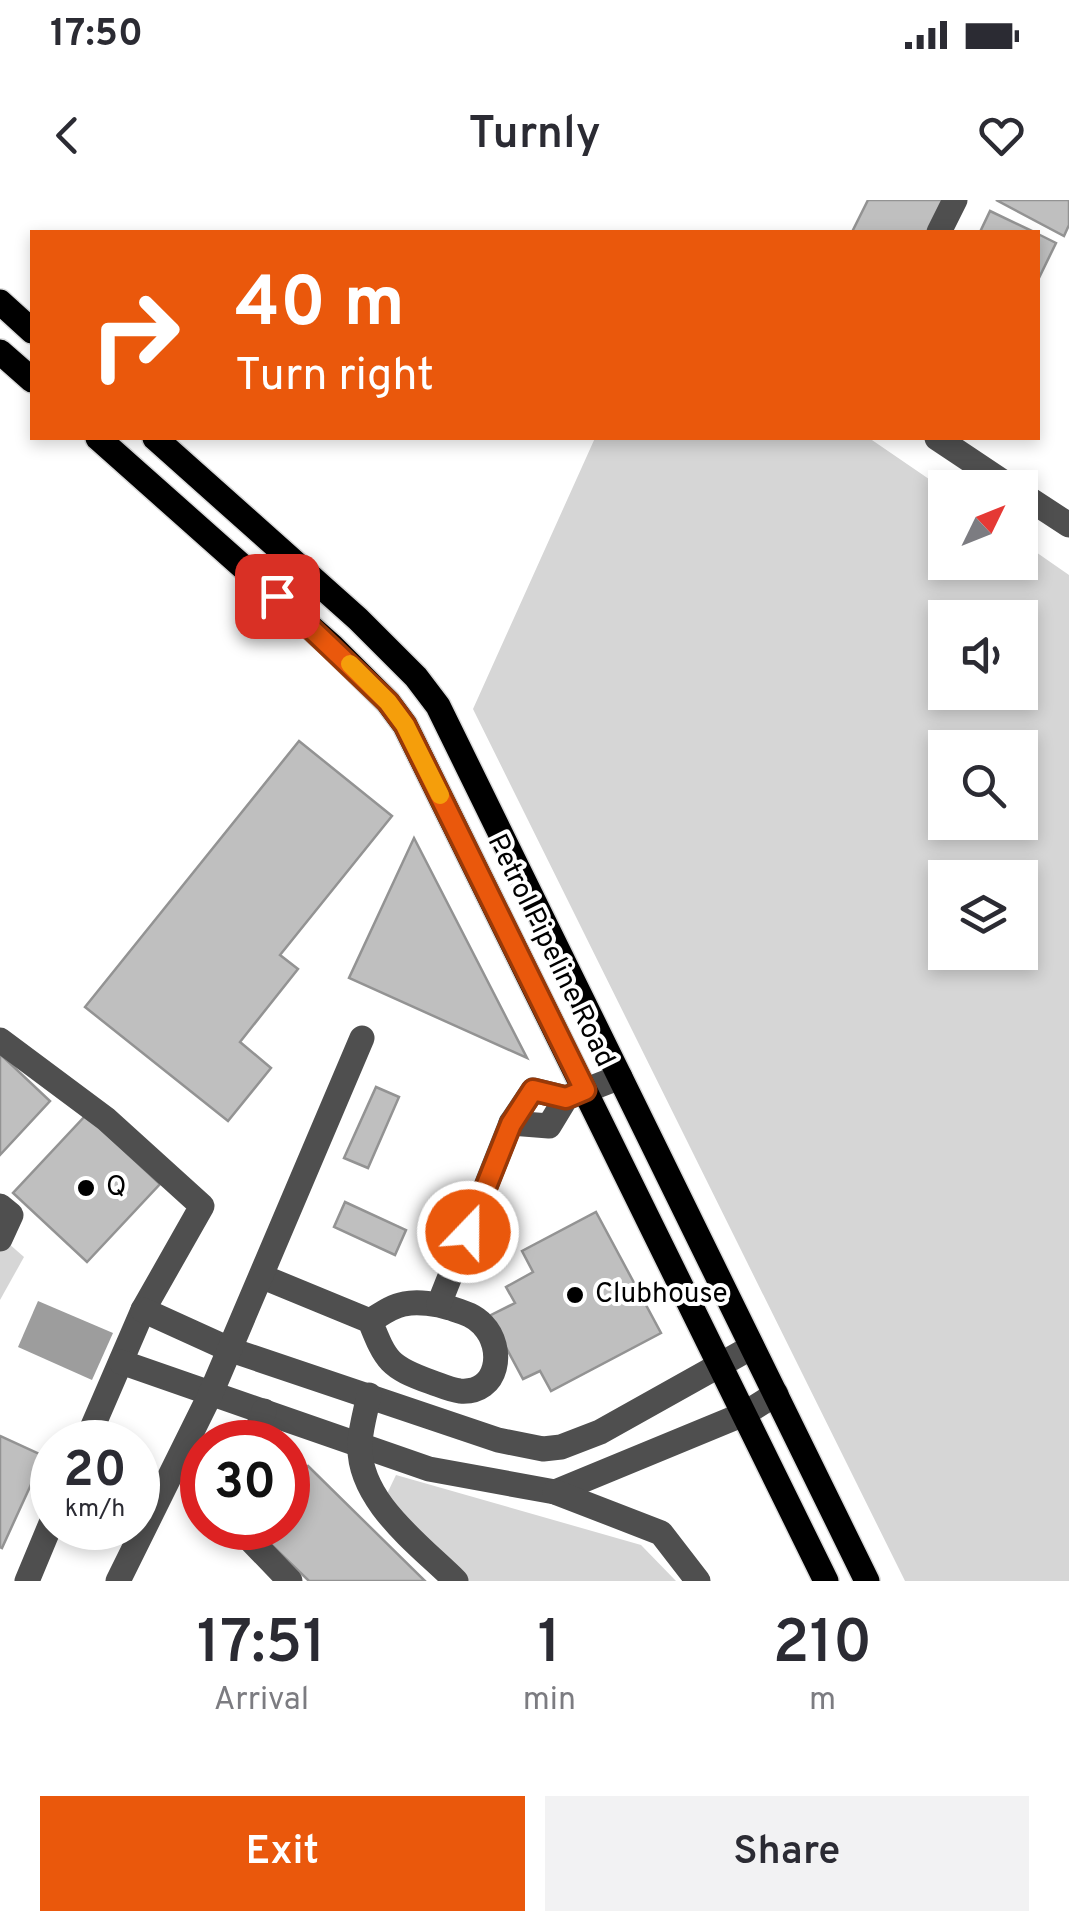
<!DOCTYPE html>
<style>
body{margin:0;font-family:Overpass,sans-serif;background:#f2f2f3;color:#2b2b33;height:100vh;display:flex;flex-direction:column;font-size:38px;white-space:nowrap}
*{box-sizing:border-box;margin:0}
p{font-size:32px;color:#7c7c81}
.icon{flex:none;width:55px;height:55px;fill:none;stroke:currentColor;stroke-width:2;stroke-linecap:round;stroke-linejoin:round}
.map{position:relative;height:1381px;overflow:hidden}
.side{display:flex;flex-direction:column;background:#fff;flex:1}
.side>*{flex:none}
.hud{position:absolute;left:30px;top:30px;width:1010px;height:210px;border-radius:0px;box-shadow:0 5px 15px #0003;background:#ea580c;color:#fff;overflow:hidden}
.needle{width:65px;rotate:47deg}
.tools{position:absolute;left:928px;top:270px;display:grid;gap:20px}
.tools a{display:grid;place-items:center;width:110px;height:110px;border-radius:0px;background:#fff;box-shadow:0 5px 15px #0003;font-size:50px}
.speed{position:absolute;left:30px;top:1220px;display:flex;gap:20px;font-size:50px;font-weight:700;text-align:center}
.speed>*{display:grid;place-content:center;width:130px;height:130px;border-radius:50%;background:#fff;box-shadow:0 5px 15px #0003;line-height:1}
.speed small{font-size:25px;font-weight:400}
.speed .limit{border:15px solid #d22;background:#fff;color:#111}
.pin{position:absolute;display:grid;place-items:center;width:85px;height:85px;color:#fff;margin:-42px;border-radius:20px;box-shadow:0 5px 15px #0006}
.me{position:absolute;width:110px;margin:-55px;rotate:22deg;stroke-linejoin:round;filter:drop-shadow(0 0 8px #0008)}
.turn{display:flex;align-items:center;gap:35px;height:210px;padding:0 40px;font-size:45px}
.turn .icon{width:130px;height:130px;stroke-width:2.5}
.turn b{display:block;font-size:70px;line-height:85px}
.eta{display:flex;justify-content:space-evenly;align-items:center;height:170px;text-align:center}
.eta b{font-size:60px;font-weight:600;line-height:70px}
.primary-button{display:flex;gap:20px;margin-top:auto;padding:20px 40px}
.primary-button a{flex:1;height:115px;border-radius:0px;background:#ea580c;color:#fff;font-size:40px;font-weight:600;line-height:115px;text-align:center}
.primary-button a+a{background:#f2f2f3;color:#2b2b33}
.status{display:flex;justify-content:space-between;align-items:center;height:70px;padding:0 50px;background:#fff;direction:ltr}
.status svg{height:28px;fill:currentColor}
header{display:flex;justify-content:space-between;align-items:center;height:130px;padding:0 40px;background:#fff;font-size:45px;font-weight:600}
.map>svg:first-child{display:block}
.green{fill:#d6d6d6;fill-rule:evenodd}
.water{fill:#9d9d9d}
.building{fill:#bfbfbf;stroke:#939393;stroke-width:2.5}
.lines{fill:none;stroke-linecap:round;stroke-linejoin:round}
.major-casing{stroke:#dbdbdb;stroke-width:28}
.minor{stroke:#4f4f4f;stroke-width:25}
.major{stroke:#000;stroke-width:25}
.route-casing{stroke:#983908;stroke-width:25}
.route{stroke:#ea580c;stroke-width:18}
.slow{stroke:#f59e0b;stroke-width:18}
.poi-dot{fill:#000;stroke:#fff;stroke-width:4}
.labels{text-anchor:middle;dominant-baseline:central;stroke-width:8;stroke-linejoin:round;paint-order:stroke}
.street-label{font-size:28px;fill:#000;stroke:#fff}
.poi-label{font-size:28px;fill:#000;stroke:#fff;text-anchor:start}
</style>
<div class="status"><b>17:50</b><svg viewBox="0 0 49 12"><path d="M0 12V9h3v3zM5 12V6h3v6zM10 12V3h3v9zM15 12V0h3v12zM26 1h20v11H26zM47 4h2v5h-2z"/></svg></div>
<header><svg class="icon" aria-label="back" viewBox="0 0 24 24"><path d="M15 5l-7 7 7 7"/></svg>Turnly<svg class="icon" aria-label="heart" viewBox="0 0 24 24"><path d="M12 20l-8-8c-3-5 5-10 8-4 3-6 11-1 8 4z"/></svg></header>
<div class="map">
<svg width="1069" height="1381" viewBox="0 0 1069 1381">
<rect width="100%" height="100%" fill="#fff"/>
<g class="green">
<path d="M595,238H869L945,290V362H1020V341L1069,375V1381H905L473,509ZM945,418H1020V492H945ZM945,548H1020V622H945ZM945,678H1020V752H945Z"/>
<path d="M0,1036L24,1057L0,1100Z"/>
<path d="M396,1275L641,1345L676,1381H466L385,1298Z"/>
</g>
<path class="water" d="M38,1101L113,1133L92,1180L18,1147Z"/>
<g class="building">
<path d="M868,0H948L932,32H852Z"/>
<path d="M996,0H1069V25L1064,36Z"/>
<path d="M990,11L1034,32H980Z"/>
<path d="M1038,34L1056,43L1038,80Z"/>
<path d="M299,541L392,616L280,755L298,769L240,842L271,868L228,921L85,807Z"/>
<path d="M414,638L527,858L349,778Z"/>
<path d="M0,854L50,901L0,955Z"/>
<path d="M376,887L399,897L368,968L344,958Z"/>
<path d="M86,915L160,984L87,1062L13,993Z"/>
<path d="M345,1002L406,1030L395,1055L334,1027Z"/>
<path d="M596,1012L661,1133L551,1191L540,1171L523,1179L489,1116L515,1103L506,1087L533,1072L522,1051Z"/>
<path d="M0,1236L44,1256L2,1348L0,1347Z"/>
<path d="M308,1266L425,1381H309L254,1328H288V1287Z"/>
</g>
<g class="lines">
<g class="major-casing">
<g id="major">
<path d="M0,102L32,131"/>
<path d="M0,152L32,180"/>
<path d="M98,238L332,446L388,502L405,525L826,1381"/>
<path d="M155,238L358,419L416,477L438,506L867,1381"/>
</g>
</g>
<g class="minor">
<path d="M939,32L955,0"/>
<path d="M937,238L1012,288"/>
<path d="M1020,293L1069,325"/>
<path d="M0,840L106,919L202,1006L143,1110L86,1242"/>
<path d="M511,923L549,926L566,898L620,877"/>
<path d="M0,1006L11,1015L0,1039"/>
<path d="M263,1077L370,1121C386,1161 389,1167 431,1182C440,1185 450,1190 460,1191C499,1194 505,1148 483,1125C474,1115 462,1112 450,1108C437,1104 418,1101 404,1104C392,1106 380,1115 370,1121"/>
<path d="M439,1104L511,923L533,890L566,898"/>
<path d="M143,1110L231,1150L498,1240L543,1249L561,1247L600,1232L752,1147"/>
<path d="M121,1162L429,1269L555,1292L744,1214L776,1194"/>
<path d="M369,1195C366,1210 361,1227 360,1242C356,1300 420,1345 456,1381"/>
<path d="M253,1242L264,1211"/>
<path d="M555,1292L661,1333L698,1381"/>
<path d="M239,1328L290,1381"/>
<path d="M27,1381L52,1321"/>
<path d="M118,1381L211,1193L362,838"/>
</g>
<use href="#major" class="major"/>
</g>
<g class="lines">
<g class="route-casing">
<path id="route" d="M277,396L388,502L405,525L585,890L566,898L533,890L511,924L468,1032"/>
</g>
<use href="#route" class="route"/>
<path class="slow" d="M350,464L388,502L405,525L440,595"/>
</g>
<g class="poi-dot">
<circle cx="86" cy="988" r="10"/>
<circle cx="575" cy="1095" r="10"/>
</g>
<g class="labels">
<g class="street-label">
<text transform="translate(550 751) rotate(64)">Petrol Pipeline Road</text>
</g>
<g class="poi-label">
<text x="106" y="988">Q</text>
<text x="595" y="1095">Clubhouse</text>
</g>
</g>
</svg>
<div class="tools">
<a><svg class="needle" viewBox="-14 -14 28 28"><path d="M0-13l5 13h-10z" fill="#e53935"/><path d="M0 13l5-13h-10z" fill="#7c7c81"/></svg></a>
<a><svg class="icon" aria-label="sound" viewBox="0 0 24 24"><path d="M4 9h4l5-4v14l-5-4H4zM17 9q2 3 0 6"/></svg></a>
<a><svg class="icon" aria-label="search" viewBox="0 0 24 24"><circle cx="10" cy="10" r="6"/><path d="M15 15l6 6"/></svg></a>
<a><svg class="icon" aria-label="layers" viewBox="0 0 24 24"><path d="M12 4l9 5-9 5-9-5zM3 14l9 5 9-5"/></svg></a>
</div>
<div class="speed"><div>20<small>km/h</small></div><div class="limit">30</div></div>
<div class="pin" style="left:277px;top:396px;background:#d93025"><svg class="icon" aria-label="arrive" viewBox="0 0 24 24"><path d="M6 21V4h12l-3 4 3 4H6"/></svg></div>
<svg class="me" style="left:468px;top:1032px" viewBox="-20 -20 40 40"><circle r="17" fill="#ea580c" stroke="#fff" stroke-width="3"/><path d="M0-11L8 9 0 5-8 9z" fill="#fff"/></svg>
<div class="hud">
<div class="turn"><svg class="icon" aria-label="right" viewBox="0 0 24 24"><path d="M7 20v-9h11M14 6l5 5-5 5"/></svg><div><b>40 m</b>Turn right</div></div>
</div>
</div>
<section class="side">
<div class="eta">
<div><b>17:51</b><p>Arrival</p></div>
<div><b>1</b><p>min</p></div>
<div><b>210</b><p>m</p></div>
</div>
<div class="primary-button"><a>Exit</a><a>Share</a></div>
</section>
